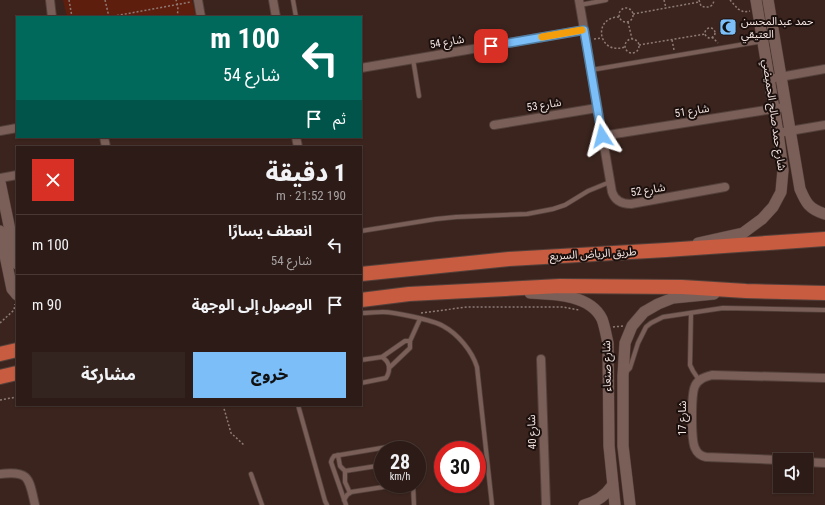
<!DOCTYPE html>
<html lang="ar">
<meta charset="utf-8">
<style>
body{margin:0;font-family:"Roboto Condensed","Noto Sans Arabic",sans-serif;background:#34241f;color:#f1f3f6;direction:rtl;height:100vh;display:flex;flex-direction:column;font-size:15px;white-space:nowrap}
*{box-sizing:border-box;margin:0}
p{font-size:13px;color:#a6a1a1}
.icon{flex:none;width:22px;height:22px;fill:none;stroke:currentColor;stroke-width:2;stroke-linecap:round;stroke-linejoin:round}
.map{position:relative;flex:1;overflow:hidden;direction:ltr}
.drawer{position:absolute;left:16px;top:146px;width:346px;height:260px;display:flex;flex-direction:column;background:#2c1b16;border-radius:0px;box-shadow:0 1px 3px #0004,0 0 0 1px #483935;direction:rtl}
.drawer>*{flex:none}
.guide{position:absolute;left:16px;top:16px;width:346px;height:122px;border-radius:0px;box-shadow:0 1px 3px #0004,0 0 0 1px #483935;direction:rtl;background:#00695c;color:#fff;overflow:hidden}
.buttons{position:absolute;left:773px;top:453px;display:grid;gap:8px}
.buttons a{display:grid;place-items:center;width:40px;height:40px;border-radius:0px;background:#2c1b16;box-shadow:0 1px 3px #0004,0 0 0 1px #483935;font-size:20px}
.speed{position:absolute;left:374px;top:441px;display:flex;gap:8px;font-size:20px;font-weight:700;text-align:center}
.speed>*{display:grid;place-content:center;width:52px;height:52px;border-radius:50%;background:#2c1b16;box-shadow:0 1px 3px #0004,0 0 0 1px #483935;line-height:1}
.speed small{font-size:10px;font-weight:400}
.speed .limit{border:6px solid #d22;background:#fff;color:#111}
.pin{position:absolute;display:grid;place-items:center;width:34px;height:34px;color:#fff;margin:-17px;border-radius:8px;box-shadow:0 2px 6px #0006}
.me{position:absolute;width:44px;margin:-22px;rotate:351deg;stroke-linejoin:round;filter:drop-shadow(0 0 3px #0008)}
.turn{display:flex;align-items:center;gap:14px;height:84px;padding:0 16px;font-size:18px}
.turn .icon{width:52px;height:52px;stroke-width:2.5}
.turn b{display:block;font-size:28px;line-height:34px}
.then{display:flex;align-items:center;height:38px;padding:0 16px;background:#0003;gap:8px;font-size:15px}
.round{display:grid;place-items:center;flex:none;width:42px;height:42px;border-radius:0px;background:#34241f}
.headline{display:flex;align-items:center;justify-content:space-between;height:68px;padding:0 16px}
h1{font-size:24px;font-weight:800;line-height:30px}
.action{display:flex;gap:8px;margin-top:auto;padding:8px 16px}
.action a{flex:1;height:46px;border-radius:0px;background:#7bbef8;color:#111;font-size:16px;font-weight:800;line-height:46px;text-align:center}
.action a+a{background:#34241f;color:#f1f3f6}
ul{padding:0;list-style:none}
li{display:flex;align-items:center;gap:12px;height:60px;padding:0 16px;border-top:1px solid #483935}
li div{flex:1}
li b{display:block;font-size:15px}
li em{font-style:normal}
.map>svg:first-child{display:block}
.green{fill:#5e1e0d}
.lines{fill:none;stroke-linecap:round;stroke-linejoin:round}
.lane-casing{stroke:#54413b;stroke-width:5.5}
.street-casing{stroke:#54413b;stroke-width:10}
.secondary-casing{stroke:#54413b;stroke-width:12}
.highway-casing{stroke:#54413b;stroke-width:16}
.path{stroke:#8f7b76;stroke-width:1.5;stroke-dasharray:2 2;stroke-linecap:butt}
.lane{stroke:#7a5f58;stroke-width:4}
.street{stroke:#7a5f58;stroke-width:8}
.secondary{stroke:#7a5f58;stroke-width:11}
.highway{stroke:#c75c40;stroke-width:14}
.route-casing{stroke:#507ca1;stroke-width:10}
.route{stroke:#7bbef8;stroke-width:7}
.slow{stroke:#f59e0b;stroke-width:7}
.labels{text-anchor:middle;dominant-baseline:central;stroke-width:4;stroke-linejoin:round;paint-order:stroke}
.poi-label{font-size:11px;fill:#f4e4e0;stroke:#1b100d;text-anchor:start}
.street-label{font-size:11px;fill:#f4e4e0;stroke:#1b100d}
</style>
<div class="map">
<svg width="825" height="505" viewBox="0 0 825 505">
<rect width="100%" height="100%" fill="#3b241e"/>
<path class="green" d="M63,0H192L196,17H67Z"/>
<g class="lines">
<g class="lane-casing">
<g id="lane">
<path d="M293,0L296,17"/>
<path d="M580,5L606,0"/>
<path d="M413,59L419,96"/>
<path d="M591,70L763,41"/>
<path d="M361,231L436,219L456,217L527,214L553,209L565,205L588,191L610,182"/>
<path d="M361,313C368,313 376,312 383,312C394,312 433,320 443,326C458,334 472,351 477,367L492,505"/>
<path d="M691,313L690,365L693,371L699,380"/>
<path d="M361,360L382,357L405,341H410"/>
<path d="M389,368L410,348V341L420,319"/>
<path d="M626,372L630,368L638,343L646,327L651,323L663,317L723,308L825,310"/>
<path d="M361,383L386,378C391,370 390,362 382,357"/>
<path d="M298,405L325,501L327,505"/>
<path d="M338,455L340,466L345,471L383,465"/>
<path d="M345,471V482L350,493"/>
<path d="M251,474L262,505"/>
<path d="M413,484L414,505"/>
<path d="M344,500L347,495L351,492L403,484"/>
<path d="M346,505L331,462L332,459L334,456L405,444L411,450"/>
</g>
</g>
<g class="street-casing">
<g id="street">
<path d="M50,0L52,17"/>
<path d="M198,0L201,17"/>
<path d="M273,0L276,17"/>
<path d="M579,0L612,192C615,201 622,204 631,204L725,187"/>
<path d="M361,68L584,30"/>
<path d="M769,79L825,69"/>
<path d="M494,125L597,108"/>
<path d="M0,131L17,128"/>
<path d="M778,133L825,125"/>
<path d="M602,136L785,107"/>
<path d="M104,137L106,147"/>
<path d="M296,137L298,147"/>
<path d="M0,178L17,175"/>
<path d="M541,359L546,505"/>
<path d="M780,460L706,457C700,456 697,453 695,448C691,440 691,394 695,386C698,379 705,377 712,375L825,378"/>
<path d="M806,462L825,463"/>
<path d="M0,474C30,470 29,479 35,505"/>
</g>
</g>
<g class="secondary-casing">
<g id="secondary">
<path d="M768,0L800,189C806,203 809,209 825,214"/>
<path d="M0,182L17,264"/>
<path d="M0,231L12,289L17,295"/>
<path d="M698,243L743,233L762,219L773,207L781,192L783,170L778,133L756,0"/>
<path d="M530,293C552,294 590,294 602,319C605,327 606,335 608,343L609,446L615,505"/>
<path d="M584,505C597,502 605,496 612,486"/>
<path d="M630,505L623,446V376L625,343L632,326L644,312L658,304L673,298L714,294"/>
</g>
</g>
<g class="highway-casing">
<g id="highway">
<path d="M361,274L509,259L666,250L825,239"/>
<path d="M361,300L409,294L560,286L682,287L746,291L825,293"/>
<path d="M0,354L17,350"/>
<path d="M0,377L17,373"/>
</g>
</g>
<g class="path">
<path d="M69,0L72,17"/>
<path d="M105,0L109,17"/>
<path d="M664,0L666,8"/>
<path d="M699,0L701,6C707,8 713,8 714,0"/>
<path d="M730,0L738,9L744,12L750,11"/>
<circle cx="626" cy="15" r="7"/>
<path d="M633,14L699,2"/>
<path d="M109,17L191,2"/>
<path d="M176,17C179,12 178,5 176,0"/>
<path d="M619,17C592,17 598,56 625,47"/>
<path d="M628,22L632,39"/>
<circle cx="710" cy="33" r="5"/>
<path d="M712,37L718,43"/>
<circle cx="632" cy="46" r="7"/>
<path d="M594,39L602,38"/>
<path d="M672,40L674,50"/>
<path d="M639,45L705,34"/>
<path d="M421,313L467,307H563L579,310"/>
<path d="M0,323L14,310L15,304"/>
<path d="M613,327L623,326"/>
<path d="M0,400L17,397"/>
<path d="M223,405L231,433L244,445"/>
</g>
<use href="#lane" class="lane"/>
<use href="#street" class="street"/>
<use href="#secondary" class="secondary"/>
<use href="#highway" class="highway"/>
</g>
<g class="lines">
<g class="route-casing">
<path id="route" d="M491,46L584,30L602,136"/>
</g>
<use href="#route" class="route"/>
<path class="slow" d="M542,37L582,30"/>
</g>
<defs>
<g id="mosque-square" transform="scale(0.9)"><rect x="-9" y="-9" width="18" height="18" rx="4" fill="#7bbef8" stroke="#1b100d"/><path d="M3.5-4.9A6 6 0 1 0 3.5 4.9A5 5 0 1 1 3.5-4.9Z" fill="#111"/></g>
</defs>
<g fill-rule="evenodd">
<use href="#mosque-square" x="728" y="27"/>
</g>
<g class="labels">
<g class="poi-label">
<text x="741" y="21">حمد عبدالمحسن<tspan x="741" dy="13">العتيقي</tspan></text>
</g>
<g class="street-label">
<text transform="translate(447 42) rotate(-10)">شارع 54</text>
<text transform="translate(544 105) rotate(-9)">شارع 53</text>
<text transform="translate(692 111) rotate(-9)">شارع 51</text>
<text transform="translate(774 115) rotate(82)">شارع حمد صالح الحميضي</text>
<text transform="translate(648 190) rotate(-9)">شارع 52</text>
<text transform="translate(593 254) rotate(-3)">طريق الرياض السريع</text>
<text transform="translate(607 366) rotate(-91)">شارع صنعاء</text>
<text transform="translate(682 418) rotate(-90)">شارع 17</text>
<text transform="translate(532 432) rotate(-92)">شارع 40</text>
</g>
</g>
</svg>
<div class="buttons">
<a><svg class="icon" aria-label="sound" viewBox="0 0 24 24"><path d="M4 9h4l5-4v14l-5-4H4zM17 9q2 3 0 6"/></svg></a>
</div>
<div class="speed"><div>28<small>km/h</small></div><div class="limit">30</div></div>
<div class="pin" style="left:491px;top:46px;background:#d93025"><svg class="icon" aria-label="arrive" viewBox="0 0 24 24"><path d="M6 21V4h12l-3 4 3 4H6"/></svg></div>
<svg class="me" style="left:602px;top:136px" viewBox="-20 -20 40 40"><path d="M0-17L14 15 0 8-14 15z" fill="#7bbef8" stroke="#fff" stroke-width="4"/></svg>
<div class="guide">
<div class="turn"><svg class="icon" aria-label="left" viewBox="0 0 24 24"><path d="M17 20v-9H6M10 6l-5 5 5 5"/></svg><div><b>100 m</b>شارع 54</div></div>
<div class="then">ثم<svg class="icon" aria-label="arrive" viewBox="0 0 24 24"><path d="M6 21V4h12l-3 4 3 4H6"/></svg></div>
</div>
<section class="drawer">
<div class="headline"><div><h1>1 دقيقة</h1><p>190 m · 21:52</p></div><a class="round" style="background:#d93025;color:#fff"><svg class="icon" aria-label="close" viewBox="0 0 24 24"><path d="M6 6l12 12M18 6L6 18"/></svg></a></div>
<ul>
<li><svg class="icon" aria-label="left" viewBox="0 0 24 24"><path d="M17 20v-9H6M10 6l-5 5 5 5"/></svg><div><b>انعطف يسارًا</b><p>شارع 54</p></div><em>100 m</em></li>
<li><svg class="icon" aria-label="arrive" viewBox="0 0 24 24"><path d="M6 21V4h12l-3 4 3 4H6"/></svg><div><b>الوصول إلى الوجهة</b></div><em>90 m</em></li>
</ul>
<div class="action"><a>خروج</a><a>مشاركة</a></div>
</section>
</div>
